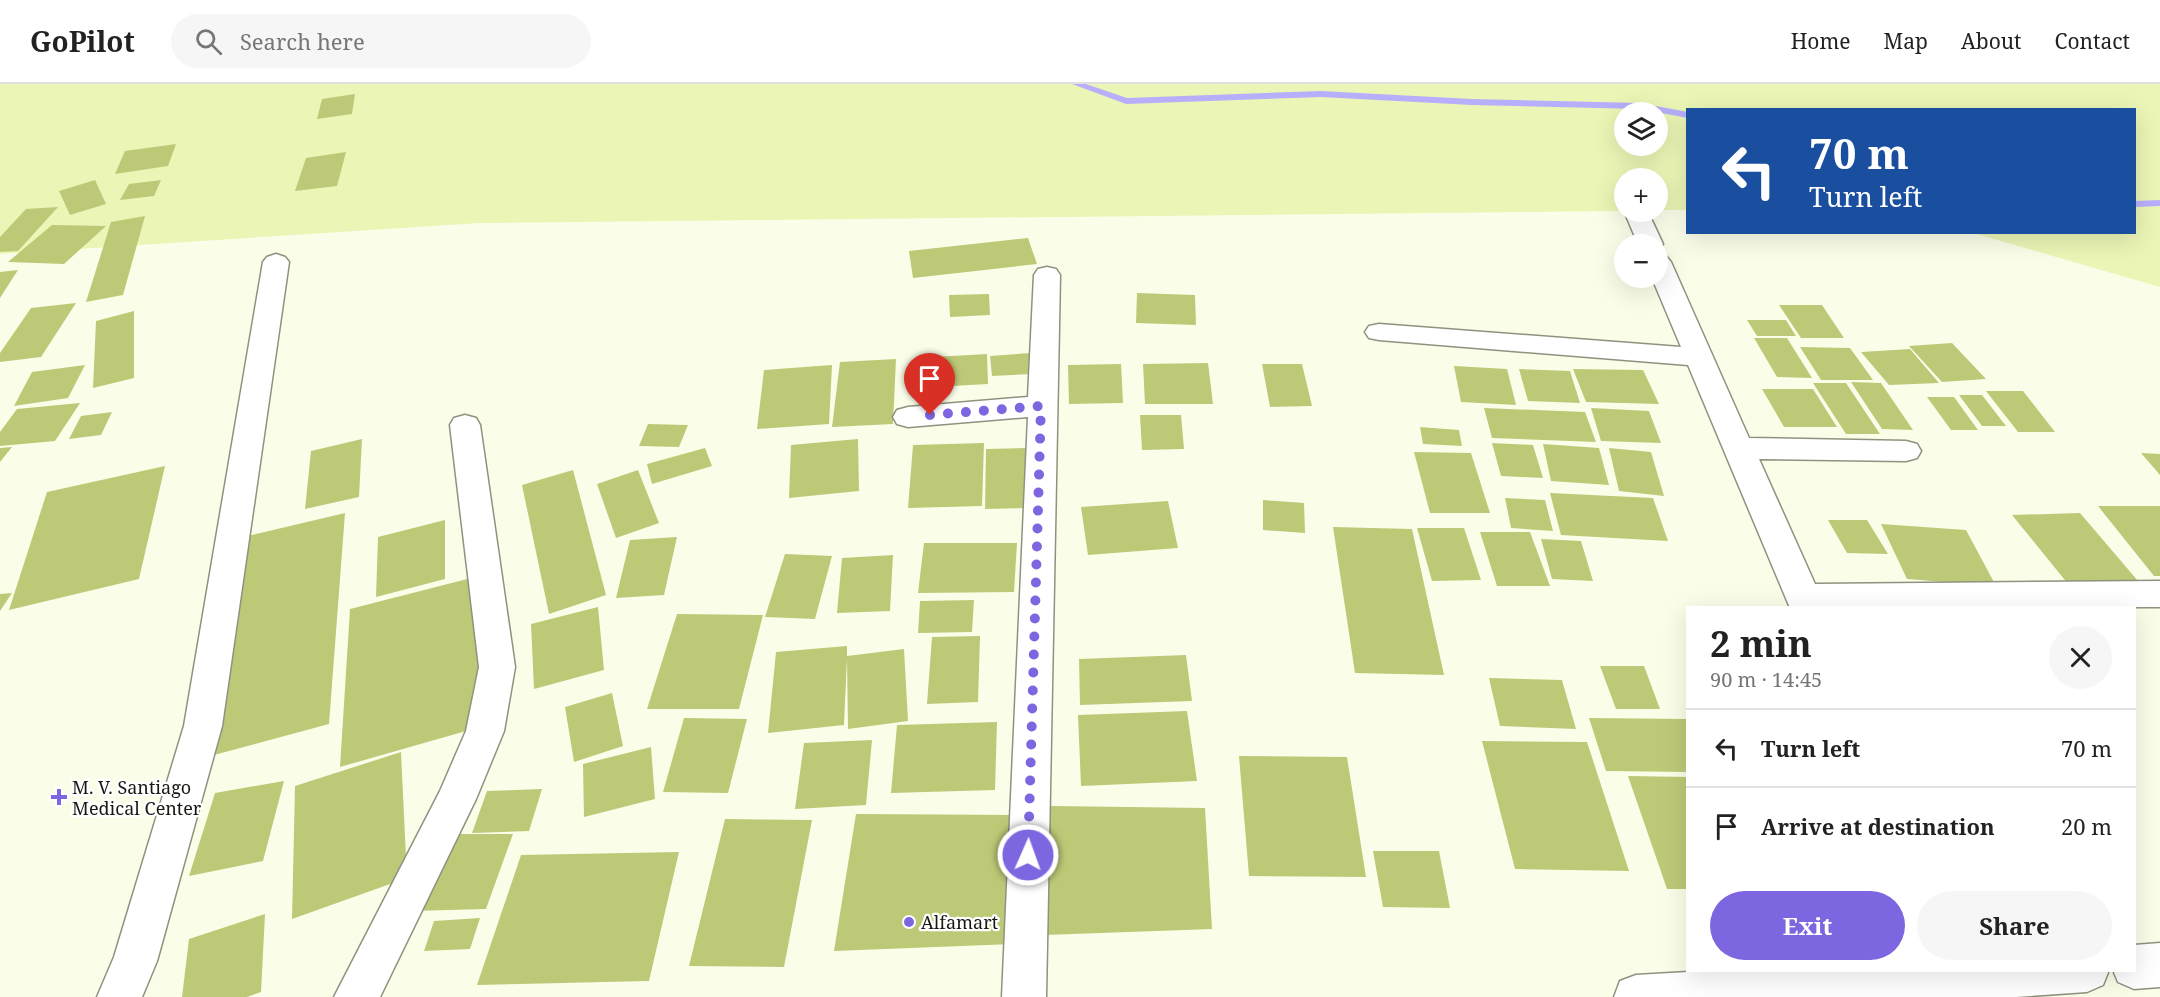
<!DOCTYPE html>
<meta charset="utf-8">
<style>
body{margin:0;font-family:"Noto Serif",serif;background:#f6f6f6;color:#222;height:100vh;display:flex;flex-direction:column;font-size:22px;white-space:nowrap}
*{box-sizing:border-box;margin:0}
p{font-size:20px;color:#767676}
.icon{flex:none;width:33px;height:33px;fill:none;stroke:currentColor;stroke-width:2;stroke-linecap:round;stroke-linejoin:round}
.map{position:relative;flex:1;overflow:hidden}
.panel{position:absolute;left:1686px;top:522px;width:450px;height:366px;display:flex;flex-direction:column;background:#fff;border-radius:0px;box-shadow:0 6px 24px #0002}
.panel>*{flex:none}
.top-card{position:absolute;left:1686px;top:24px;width:450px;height:126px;border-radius:0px;box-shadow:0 6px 24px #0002;background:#1a4fa0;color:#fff;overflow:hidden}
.fabs{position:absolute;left:1614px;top:18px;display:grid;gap:12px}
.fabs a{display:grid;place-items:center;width:54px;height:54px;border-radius:50%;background:#fff;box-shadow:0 6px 24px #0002;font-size:30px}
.pin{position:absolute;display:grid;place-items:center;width:51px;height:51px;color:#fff;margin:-62px -26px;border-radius:50% 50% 50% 0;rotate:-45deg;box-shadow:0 0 6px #0007}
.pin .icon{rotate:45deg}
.me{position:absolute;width:66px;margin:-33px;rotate:2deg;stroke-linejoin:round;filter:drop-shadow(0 0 4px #0008)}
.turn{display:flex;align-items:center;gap:21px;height:126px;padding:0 24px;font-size:27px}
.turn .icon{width:78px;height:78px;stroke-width:2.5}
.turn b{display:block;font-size:42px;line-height:51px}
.round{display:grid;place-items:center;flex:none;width:63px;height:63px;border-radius:32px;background:#f6f6f6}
.summary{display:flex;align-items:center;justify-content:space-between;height:102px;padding:0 24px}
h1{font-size:36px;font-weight:700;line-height:45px}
.cta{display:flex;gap:12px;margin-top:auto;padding:12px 24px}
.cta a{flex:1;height:69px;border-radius:36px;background:#7e66e1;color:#fff;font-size:24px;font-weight:700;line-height:69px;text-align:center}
.cta a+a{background:#f6f6f6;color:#222}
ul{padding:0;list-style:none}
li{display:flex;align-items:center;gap:18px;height:78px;padding:0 24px;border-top:2px solid #e0e0e0}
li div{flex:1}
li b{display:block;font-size:22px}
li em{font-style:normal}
header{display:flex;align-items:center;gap:36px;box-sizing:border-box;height:84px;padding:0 30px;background:#fff;border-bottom:2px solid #e0e0e0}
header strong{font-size:28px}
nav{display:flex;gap:33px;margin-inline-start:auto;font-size:21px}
.search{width:420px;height:54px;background:#f6f6f6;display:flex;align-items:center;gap:15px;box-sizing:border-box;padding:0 21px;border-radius:33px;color:#767676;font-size:22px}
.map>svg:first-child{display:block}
.green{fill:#ebf5b5;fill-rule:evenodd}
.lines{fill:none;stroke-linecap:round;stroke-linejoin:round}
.stream{fill:#b7affb;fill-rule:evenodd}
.building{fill:#bec977}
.minor-casing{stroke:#8e927e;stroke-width:3}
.major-casing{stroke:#8e927e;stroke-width:3}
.minor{fill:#fff;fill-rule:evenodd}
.major{fill:#fff;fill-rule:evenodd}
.route{stroke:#7e66e1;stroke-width:10;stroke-dasharray:0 18}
.poi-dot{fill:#7e66e1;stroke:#fff;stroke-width:2}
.labels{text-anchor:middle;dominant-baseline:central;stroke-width:4.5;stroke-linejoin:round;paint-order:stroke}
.near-poi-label{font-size:18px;fill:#171811;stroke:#fff;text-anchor:start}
</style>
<header>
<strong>GoPilot</strong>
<div class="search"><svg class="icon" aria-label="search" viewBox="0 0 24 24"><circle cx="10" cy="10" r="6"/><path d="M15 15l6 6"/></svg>Search here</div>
<nav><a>Home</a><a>Map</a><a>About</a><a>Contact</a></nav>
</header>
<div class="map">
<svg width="2160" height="913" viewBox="0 0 2160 913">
<rect width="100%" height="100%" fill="#fafee9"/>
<path class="green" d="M0,0H2160V203L1973,149L2134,148V26H1688L1687,126H1658V94H1624V127L480,139L0,170ZM1624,28H1658V62H1624Z"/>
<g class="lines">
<g class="stream">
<path d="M1072,0H1086L1127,14L1321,7L1472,15L1640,19L1688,28V34L1640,25L1472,21L1321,13L1126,20Z"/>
<path d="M2160,116V122L2134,123V117Z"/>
</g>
</g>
<g class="building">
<path d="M355,10L352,30L317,35L322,15Z"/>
<path d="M176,60L168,82L115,90L125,67Z"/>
<path d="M346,68L337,102L295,107L306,74Z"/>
<path d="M95,96L106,120L70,131L59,107Z"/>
<path d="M161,96L154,112L120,116L129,100Z"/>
<path d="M58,123L18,167L0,168V153L26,125Z"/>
<path d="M145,132L123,211L86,218L111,138Z"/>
<path d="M52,141L106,142L64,180L8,178Z"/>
<path d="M1028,154L1037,180L913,194L909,167Z"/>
<path d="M18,186L0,214V188Z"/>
<path d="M1137,209L1195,211L1196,241L1136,239Z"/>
<path d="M989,210L990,231L950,233L949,211Z"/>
<path d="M76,219L41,273L0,278V269L31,224Z"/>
<path d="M1779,221H1822L1844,254H1801Z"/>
<path d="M134,227V294L93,304L96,237Z"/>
<path d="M1747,236H1786L1796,252H1757Z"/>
<path d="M1754,254H1787L1812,294L1777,293Z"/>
<path d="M1952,259L1986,295L1942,298L1909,262Z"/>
<path d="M1800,263L1850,264L1873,296H1821Z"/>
<path d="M1910,265L1939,299L1889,301L1861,268Z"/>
<path d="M1030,269L1032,290L992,292L990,272Z"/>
<path d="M987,270L988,300L933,303V273Z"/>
<path d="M896,275L893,340L832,343L840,278Z"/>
<path d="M1208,279L1213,320H1145L1143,280Z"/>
<path d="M1121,280L1123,319L1069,320L1068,281Z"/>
<path d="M1262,280H1302L1312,322L1270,323Z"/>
<path d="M85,281L68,314L14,322L32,288Z"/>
<path d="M832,281L829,340L757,345L764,286Z"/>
<path d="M1454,282L1507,285L1516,321L1461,318Z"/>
<path d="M1519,285L1570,287L1580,319L1528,317Z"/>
<path d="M1573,285L1643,286L1659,320L1586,318Z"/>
<path d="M1851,298L1881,299L1913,346L1882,345Z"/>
<path d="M1813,299H1846L1880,350H1846Z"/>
<path d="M1762,305H1813L1837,343H1784Z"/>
<path d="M1986,307H2023L2055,348H2018Z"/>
<path d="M1959,311H1982L2006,342H1982Z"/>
<path d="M1927,313H1954L1978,346H1951Z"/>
<path d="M80,319L55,357L0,362V348L17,325Z"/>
<path d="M1484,324L1585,328L1596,358L1492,354Z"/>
<path d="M1591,324L1649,327L1661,359L1601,357Z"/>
<path d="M112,328L101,351L69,355L81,332Z"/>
<path d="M1140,331H1181L1184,365L1142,366Z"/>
<path d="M648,340L688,341L679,363L639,362Z"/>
<path d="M1420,343L1459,346L1462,362L1423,360Z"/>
<path d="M362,355L359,413L305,425L311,367Z"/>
<path d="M858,355L859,407L789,414L791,361Z"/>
<path d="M984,359L982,422L908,424L913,361Z"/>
<path d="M1492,359L1533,361L1543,394L1501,392Z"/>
<path d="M1543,360L1599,364L1609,401L1551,397Z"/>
<path d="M12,363L0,378V364Z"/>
<path d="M705,364L712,382L652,400L647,380Z"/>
<path d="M1026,364V424L985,425L986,365Z"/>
<path d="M1609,364L1651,368L1664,412L1619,407Z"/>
<path d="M1414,368L1471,369L1490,429H1430Z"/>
<path d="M2141,369L2160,370V391Z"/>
<path d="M165,382L139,495L9,526L47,408Z"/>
<path d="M573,386L606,511L549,530L522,401Z"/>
<path d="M638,386L659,439L616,454L597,400Z"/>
<path d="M1550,409L1653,414L1668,457L1561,451Z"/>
<path d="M1505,414L1545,416L1553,447L1511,444Z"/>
<path d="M1263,416L1304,419L1305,449L1263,446Z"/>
<path d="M1168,417L1178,464L1088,471L1081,423Z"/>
<path d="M2098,422H2160V492H2154Z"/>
<path d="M345,429L329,640L214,671L248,452Z"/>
<path d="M2080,429L2144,504L2073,506L2012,431Z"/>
<path d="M445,436V495L376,513L378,453Z"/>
<path d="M1828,436H1867L1888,470L1847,469Z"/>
<path d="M1881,440L1966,446L1996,502L1907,495Z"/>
<path d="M1333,443L1412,445L1444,591L1355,589Z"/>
<path d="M1417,444H1464L1481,496L1432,497Z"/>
<path d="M1480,448H1530L1550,502H1497Z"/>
<path d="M677,453L664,511L616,514L630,456Z"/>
<path d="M1541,455L1581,457L1593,497L1552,495Z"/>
<path d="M924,459H1017L1014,508L918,509Z"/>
<path d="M785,470L832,472L815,535L765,533Z"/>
<path d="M893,471L890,527L837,529L842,474Z"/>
<path d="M475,493L480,643L340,683L350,525Z"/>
<path d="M12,509L0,527V510Z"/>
<path d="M974,516L972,548L918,549L920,517Z"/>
<path d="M598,523L604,586L534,605L531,540Z"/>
<path d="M677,530L763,531L739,625H647Z"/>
<path d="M980,552L978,618L927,620L932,553Z"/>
<path d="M847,562V572L904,565L908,637L848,645L847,574L844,641L768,649L776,568Z"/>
<path d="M1186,571L1192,617L1080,621L1079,575Z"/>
<path d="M1600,582H1644L1660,625H1616Z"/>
<path d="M1489,594L1562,596L1576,645L1500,642Z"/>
<path d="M612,609L623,662L574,678L565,623Z"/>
<path d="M1187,627L1197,697L1081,702L1078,631Z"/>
<path d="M684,634L747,635L728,709L663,708Z"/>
<path d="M1589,634L1688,635V688L1606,687Z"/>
<path d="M997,638L995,706L891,709L897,641Z"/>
<path d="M872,656L866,721L795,725L804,659Z"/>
<path d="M1482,657L1587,658L1629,787L1515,785Z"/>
<path d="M651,663L655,715L584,733L583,680Z"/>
<path d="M401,668L407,794L292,835L295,702Z"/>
<path d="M1239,672L1347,673L1366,793L1249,792Z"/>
<path d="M1628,692L1688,693V805H1667Z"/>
<path d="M284,697L263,777L189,792L215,709Z"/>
<path d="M542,705L529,747L472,749L487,707Z"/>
<path d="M1050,722L1205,724L1212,845L1045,851Z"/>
<path d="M856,730L1026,731L1013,860L834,867Z"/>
<path d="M725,735L812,736L784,883L689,882Z"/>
<path d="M444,750H513L486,825L413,827Z"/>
<path d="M1373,767H1439L1450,824L1383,823Z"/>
<path d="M679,768L649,897L477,901L521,771Z"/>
<path d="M265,830L261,908L247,913H182L189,855Z"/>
<path d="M480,834L470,865L424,867L434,837Z"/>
</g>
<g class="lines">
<g class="minor-casing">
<g id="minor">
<path d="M1624,127L1648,128L1663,160L1659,165L1658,160H1638Z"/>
<path d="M276,170L285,173L289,178L222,642L157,877L142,913H97L114,873L184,642L263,178L267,173Z"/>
<path d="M1658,170L1667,173L1671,178L1749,354L1906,357L1917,360L1921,367L1917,374L1906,377L1759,375L1815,500L2160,497V523L1790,524L1688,281L1379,256L1369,254L1365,248L1369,242L1379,240L1681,263L1652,194H1658Z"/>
<path d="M1047,183L1056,185L1060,191L1046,913H1002L1028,333L908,343L897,340L893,333L897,326L908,323L1028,313L1034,191L1038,185Z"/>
<path d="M465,331L476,334L480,341L515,583L504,647L476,715L380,913H334L440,707L466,647L479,583L450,341L454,334Z"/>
</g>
</g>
<g class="major-casing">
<g id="major">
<path d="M2160,859V903L2134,905L2118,898L2113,886H2134V861Z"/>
<path d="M1722,886H2109L2103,901L2087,908L2016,913H1614L1620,897L1636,891Z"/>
</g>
</g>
<use href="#minor" class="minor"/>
<use href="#major" class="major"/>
</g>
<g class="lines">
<path class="route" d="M930,331L1041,322L1028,771"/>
</g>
<g class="poi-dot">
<path d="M56 704h6v6h6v6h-6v6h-6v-6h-6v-6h6z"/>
<circle cx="909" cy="838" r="6"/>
</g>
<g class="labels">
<g class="near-poi-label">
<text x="72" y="703">M. V. Santiago<tspan x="72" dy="21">Medical Center</tspan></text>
<text x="921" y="838">Alfamart</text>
</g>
</g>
</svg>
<div class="fabs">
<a><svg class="icon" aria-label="layers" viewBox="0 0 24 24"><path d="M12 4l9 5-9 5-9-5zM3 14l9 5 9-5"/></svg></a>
<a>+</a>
<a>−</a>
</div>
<div class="pin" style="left:930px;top:331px;background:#d93025"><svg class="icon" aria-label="arrive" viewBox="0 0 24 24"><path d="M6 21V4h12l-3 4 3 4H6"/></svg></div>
<svg class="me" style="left:1028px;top:771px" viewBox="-20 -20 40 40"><circle r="17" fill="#7e66e1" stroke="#fff" stroke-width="3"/><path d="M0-11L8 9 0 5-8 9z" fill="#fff"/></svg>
<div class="top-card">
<div class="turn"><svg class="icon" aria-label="left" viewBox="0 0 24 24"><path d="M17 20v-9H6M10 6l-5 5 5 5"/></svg><div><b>70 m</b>Turn left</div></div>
</div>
<section class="panel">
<div class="summary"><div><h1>2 min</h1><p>90 m · 14:45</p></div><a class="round"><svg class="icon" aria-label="close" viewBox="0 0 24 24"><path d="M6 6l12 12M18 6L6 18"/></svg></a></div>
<ul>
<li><svg class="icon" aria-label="left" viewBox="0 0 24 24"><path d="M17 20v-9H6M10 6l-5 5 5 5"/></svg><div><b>Turn left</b></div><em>70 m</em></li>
<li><svg class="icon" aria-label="arrive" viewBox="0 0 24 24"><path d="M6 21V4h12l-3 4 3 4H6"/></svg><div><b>Arrive at destination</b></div><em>20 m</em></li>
</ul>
<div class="cta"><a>Exit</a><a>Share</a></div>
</section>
</div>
